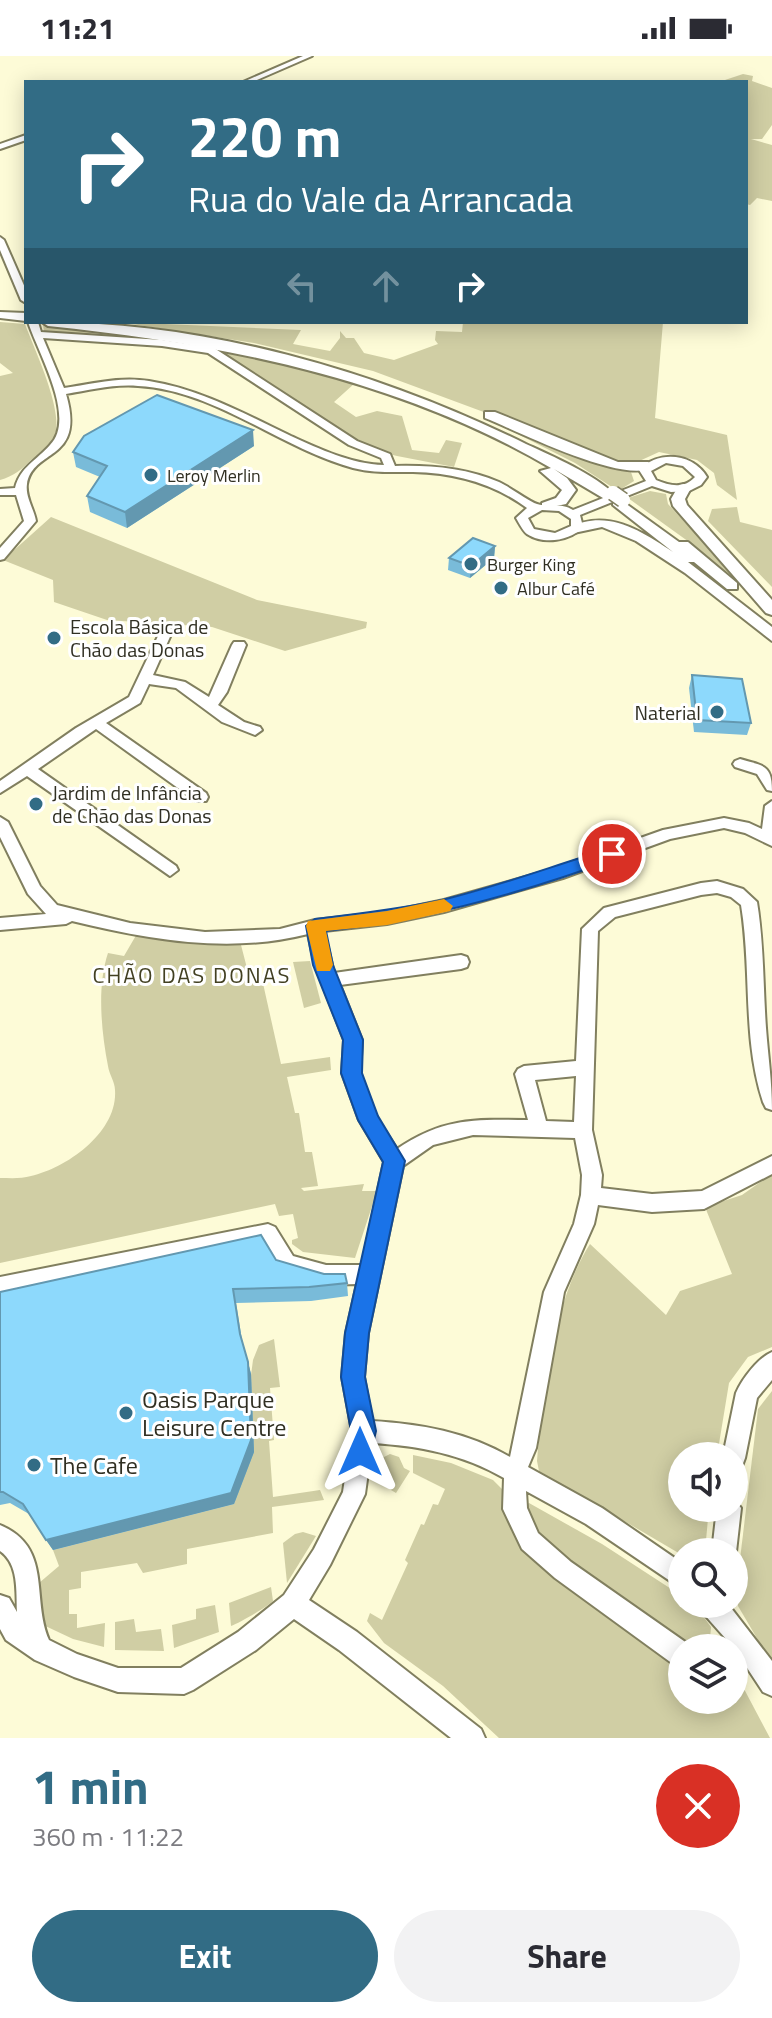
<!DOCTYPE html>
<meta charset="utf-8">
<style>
body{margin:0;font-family:"Titillium Web",sans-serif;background:#f2f2f3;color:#2b2b33;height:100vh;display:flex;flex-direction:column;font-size:30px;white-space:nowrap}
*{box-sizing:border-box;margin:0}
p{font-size:26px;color:#7c7c81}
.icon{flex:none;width:44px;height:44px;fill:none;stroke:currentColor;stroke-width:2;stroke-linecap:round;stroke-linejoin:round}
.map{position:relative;height:1682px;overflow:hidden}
.sheet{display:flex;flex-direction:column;background:#fff;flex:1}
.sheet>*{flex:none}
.hud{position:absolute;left:24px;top:24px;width:724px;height:244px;border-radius:0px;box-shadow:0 4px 20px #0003;background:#326c85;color:#fff;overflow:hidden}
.fabs{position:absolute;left:668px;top:1386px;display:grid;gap:16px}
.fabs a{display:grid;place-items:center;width:80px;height:80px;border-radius:50%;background:#fff;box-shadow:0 4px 20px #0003;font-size:40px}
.pin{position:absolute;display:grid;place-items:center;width:68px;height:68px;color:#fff;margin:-34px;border:4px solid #fff;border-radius:50%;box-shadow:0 2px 8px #0007}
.me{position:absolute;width:88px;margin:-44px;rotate:0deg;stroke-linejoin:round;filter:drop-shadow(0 0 6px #0008)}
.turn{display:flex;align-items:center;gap:28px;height:168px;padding:0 32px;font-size:36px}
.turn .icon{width:104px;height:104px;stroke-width:2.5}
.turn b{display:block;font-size:56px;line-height:68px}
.lanes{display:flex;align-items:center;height:76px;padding:0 32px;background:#0003;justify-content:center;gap:40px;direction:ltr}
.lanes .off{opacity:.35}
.round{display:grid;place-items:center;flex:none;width:84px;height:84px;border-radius:42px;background:#f2f2f3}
.head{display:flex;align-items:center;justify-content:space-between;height:136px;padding:0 32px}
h1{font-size:48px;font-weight:700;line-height:60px;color:#326c85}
.primary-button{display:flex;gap:16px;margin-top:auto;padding:16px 32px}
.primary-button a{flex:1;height:92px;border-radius:48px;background:#326c85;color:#fff;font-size:32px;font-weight:700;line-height:92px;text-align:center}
.primary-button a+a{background:#f2f2f3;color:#2b2b33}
.status{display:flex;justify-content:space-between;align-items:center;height:56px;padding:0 40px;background:#fff;direction:ltr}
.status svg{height:22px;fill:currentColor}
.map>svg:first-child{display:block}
.green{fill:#d0cea4}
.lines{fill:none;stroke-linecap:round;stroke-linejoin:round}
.minor-casing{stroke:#817f5f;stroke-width:4}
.major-casing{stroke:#817f5f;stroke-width:4}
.minor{fill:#fff;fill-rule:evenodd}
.major{fill:#fff;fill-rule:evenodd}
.major-bridge-casing{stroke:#817f5f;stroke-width:17;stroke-linecap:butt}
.major-bridge{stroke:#fff;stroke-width:14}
.wall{fill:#79bbd9}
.shaded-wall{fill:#6398b0}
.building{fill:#8dd9fc;stroke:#6398b0;stroke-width:2}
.route{fill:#1a73e8;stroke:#114b97;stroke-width:2}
.slow{fill:#f59e0b}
.poi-dot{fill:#326c85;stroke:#fff;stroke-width:3}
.labels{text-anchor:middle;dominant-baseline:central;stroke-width:6;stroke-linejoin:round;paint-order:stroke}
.far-poi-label{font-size:18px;fill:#302f22;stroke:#fff;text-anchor:start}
.poi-label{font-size:20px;fill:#302f22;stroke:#fff;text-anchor:start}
.neighbourhood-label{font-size:22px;letter-spacing:2px;fill:#424022;stroke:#fff}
.near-poi-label{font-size:24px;fill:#302f22;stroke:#fff;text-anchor:start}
</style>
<div class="status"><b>11:21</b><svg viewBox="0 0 49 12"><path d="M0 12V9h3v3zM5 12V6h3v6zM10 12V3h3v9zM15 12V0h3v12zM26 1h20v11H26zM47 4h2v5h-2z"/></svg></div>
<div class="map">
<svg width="772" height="1682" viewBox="0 0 772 1682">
<rect width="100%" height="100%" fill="#fdfbd7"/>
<g class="green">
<path d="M743,18L753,20L752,25L772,32V69L762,83H751L772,89V145L757,142L750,149L746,148V26H719Z"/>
<path d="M0,266L25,268C34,293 66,358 54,383C50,392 39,398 31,404C21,414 14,420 0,424V320L13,317L0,307Z"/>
<path d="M119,266L301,274L293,288L330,295L340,282V275L346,282H354L364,297L394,304L438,288L435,284L436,275L462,276L463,266H663L655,362L727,379L737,444L717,429L714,417L697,404L659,396L635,407H621L373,315L254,287Z"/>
<path d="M43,268C150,276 253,294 355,327L334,346L356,361L377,355L402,360L412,394L439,397L446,384L462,387L454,411L397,400L369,393L349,384L214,293L44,277Z"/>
<path d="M482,360L607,410L631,416L634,425L618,435L575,407Z"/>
<path d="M650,435L666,438L668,448L749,536L696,491L628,442Z"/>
<path d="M737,451L740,466L772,474V531L708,465L712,453Z"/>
<path d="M51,461L257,544L367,566L366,572L285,595L212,571L107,564L54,546L53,524L3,504Z"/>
<path d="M138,876L194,885L241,889L248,916L260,914L281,1008L330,1001L331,1014L287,1021L295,1057H299L305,1096H312L318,1130L301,1132L304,1135L364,1128L362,1135H377L355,1202L303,1196L292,1188V1184L298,1182L293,1158L279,1160L275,1148L0,1207V1122C10,1122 21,1123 31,1120C67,1112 118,1076 115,1034C115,1026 109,1018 108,1010C101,974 97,930 108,897L124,900Z"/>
<path d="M310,905L321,947L304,952L293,906Z"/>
<path d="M772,1118V1291L748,1301L729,1327L717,1400H682V1452H709L705,1495L682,1496V1499L539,1415L537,1405C543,1338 553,1246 590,1188L666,1259L680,1235L732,1218L705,1151L742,1139Z"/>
<path d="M274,1283L280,1331L270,1332L274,1384L269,1385L273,1441L320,1434L324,1444L272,1451L273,1477L187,1493V1508L143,1517L137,1507L81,1516V1532L69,1534V1558H77V1572L105,1567L104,1591L73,1583L39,1567V1527L59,1510L53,1494L234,1448L253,1304L259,1289Z"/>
<path d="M772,1335V1608L738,1550V1520L758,1353Z"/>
<path d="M390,1398L399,1401L404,1412L410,1415L396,1437L374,1424L380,1403Z"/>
<path d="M413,1399L451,1407L493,1424L502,1433L512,1476L524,1491L682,1609V1644H734V1614L770,1682H499L443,1630L384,1587L367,1565L370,1557L382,1564L408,1507L405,1504L421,1468L424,1469L433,1448L438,1449L445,1433L413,1417Z"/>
<path d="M529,1447L602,1488L682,1540V1548H694L711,1571L710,1583L695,1587L676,1583L539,1481L525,1450Z"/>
<path d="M303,1476L316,1480L287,1527L283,1487L295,1478Z"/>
<path d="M271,1531L273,1545C267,1551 239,1567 231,1570L229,1547Z"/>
<path d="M215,1549L219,1576L174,1592L172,1569L196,1563V1553Z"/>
<path d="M134,1563L136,1576L161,1573L164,1595L115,1594V1566Z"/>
</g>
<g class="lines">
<g class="minor-casing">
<g id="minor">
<path d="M303,0H312L252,26H243Z"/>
<path d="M26,79V84L0,93V88Z"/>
<path d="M0,181L4,184L26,234V247L21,244L0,194Z"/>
<path d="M28,266H38L41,276L162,284L214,292L357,385L390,398L395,410C431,409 466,412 499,426C510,431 528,445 537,448C549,452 560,446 573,454L646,425L639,414C658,394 693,397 707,421L701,429L689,435L671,436L652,430L580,459L583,471C570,485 544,489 527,478C523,475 519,467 516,462L527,452C493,427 455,417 413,416C393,416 373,417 353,412C280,392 215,334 138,330C114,328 90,334 66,338C86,406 33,392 27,428C25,441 34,453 36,465L4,503L0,504V492L24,465L16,439H0V433L15,432C20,411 37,404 50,389C77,362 38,297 28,266ZM43,282L162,290L208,297L349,389L381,402L384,409C351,408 320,393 291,380C245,358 200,333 149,325C120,320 92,328 64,332ZM666,407L683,410L695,421C684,433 670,430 656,424L651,415ZM542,454L559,455L571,463V470L555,477L534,473L528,462Z"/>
<path d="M167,570L173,574L153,619L185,626L209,641L232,589L234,586H244L246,589L227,636L218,649L244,666L260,671L262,674L255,679L222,666L176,632L149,628L140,647L106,667L206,737L208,741L206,745H196L96,673L38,713L176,810L178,814L170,820L27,720L0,737V725L76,672L129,641L159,578L151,574L157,570Z"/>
<path d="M740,703C763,710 772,708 772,735L767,734L757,718L735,711L733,708L735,705Z"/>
<path d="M772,745V790L745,777L724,772L670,783L563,822L444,856L387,868L324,875L334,917L461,899L467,901L469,906L467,911L461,913L340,929L362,984L360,1017L376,1061L397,1093C442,1062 474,1063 528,1064L515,1018L518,1013L524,1010L576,1005L582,873L604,852L701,827L717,825L743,833L757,846C764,888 763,930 766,972C768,1000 772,1025 772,1054L766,1052L763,1046C742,982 752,915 741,849L731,841L717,837L701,839L615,861L598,875L592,1074L602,1119L601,1132L652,1138L702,1135L772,1100V1118L704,1153L652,1156L598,1149L594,1168L564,1236L536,1392L528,1411L602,1452L682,1507V1533L586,1468L526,1435L527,1452L538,1477L571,1506L691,1590L682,1592V1611L673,1608L555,1522L522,1493L503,1453L504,1422C462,1398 420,1390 372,1387L365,1438L330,1509L309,1544L357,1576L481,1673L485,1682H451L339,1594L294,1563L256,1594L193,1634L184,1638L118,1636L74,1621L35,1604L6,1584L0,1573V1539L9,1542L17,1556C16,1535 19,1508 0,1495V1469C53,1491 31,1542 49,1584L77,1598L118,1612H181L238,1576L284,1539L314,1493L343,1436L352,1375L342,1321L346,1277L357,1228L326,1229L279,1215L263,1187L0,1241V1221L268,1168L275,1171L293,1200L326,1209H362L384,1106L359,1064L342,1017L344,984L315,909L308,878C230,898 150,884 72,865L66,868L0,874V862L46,858L28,838L0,781V761L8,766L40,830L57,849L130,867L205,876L280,873L315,864L387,856L444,844L553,813L663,774L724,762L749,767L762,773L765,750ZM576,1020L574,1066L546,1065L535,1024ZM473,1079L575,1082L582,1119L581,1139L574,1168L544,1236L510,1401C467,1376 421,1368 372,1365L364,1321L368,1277L403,1110L433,1089Z"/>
<path d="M772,1296V1324L757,1342L745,1402L742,1410L734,1413V1400H723L736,1337C742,1323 758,1302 772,1296Z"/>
<path d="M734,1443L741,1452L736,1496L734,1500V1496H712L717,1452H734Z"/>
<path d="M700,1548H728L772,1605V1640L763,1636L734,1592L703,1557Z"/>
</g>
</g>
<g class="major-casing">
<g id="major">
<path d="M0,256L26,257V265L0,262Z"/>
<path d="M42,266C208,266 378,315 526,388C552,400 596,419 615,439L608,443L603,442L554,413L567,422L576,434L566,448L542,453V447L556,442L562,434L540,415L551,412C397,322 223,288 48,270Z"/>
<path d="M485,356H495L618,406H648L655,410C627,431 518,375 485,362Z"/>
<path d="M684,428L691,432L685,443L687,449L772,544V559L766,557L673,450L671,443L679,429Z"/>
<path d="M618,442L679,486H688L737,527V533H727L694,506H688L772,571V585L685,517L636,485L602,471L569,478V472C607,452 641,475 673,496L613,449V443Z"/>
</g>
</g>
<use href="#minor" class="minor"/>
<use href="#major" class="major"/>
<g class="major-bridge-casing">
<path id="major-bridge" d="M613,437L623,444"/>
</g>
<use href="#major-bridge" class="major-bridge"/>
</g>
<g class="wall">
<path d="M254,390L127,472L90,456L87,440L100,421L76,411L73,396Z"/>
<path d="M495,490L494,502L470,522L448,514L449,502Z"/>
<path d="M692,619L751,667L747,679L694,676L689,632Z"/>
<path d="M276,1204L324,1218L347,1227L348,1240L311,1245L236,1247L242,1284L251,1318L254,1396L234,1448L53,1494L29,1458L10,1447L0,1449V1236Z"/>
</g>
<g class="shaded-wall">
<path d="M253,374L254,390L127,472L125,456Z"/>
<path d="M495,490L494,502L470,522L471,510Z"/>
<path d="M248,1306L251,1318L254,1396L234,1448L53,1494L46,1484Z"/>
</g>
<g class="building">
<path d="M157,339L253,374L125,456L87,440L107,410L73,396L84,380Z"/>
<path d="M473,482L495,490L471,510L449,502Z"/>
<path d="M692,619L742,623L751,667L697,664Z"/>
<path d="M261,1179L276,1204L324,1218H345L347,1227L309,1231L233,1233L240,1278L248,1306L251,1384L231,1437L46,1484L23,1448L3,1436H0V1236Z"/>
</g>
<path class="route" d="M612,792L621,798L618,802C523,837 427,864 326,875L333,909L363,984L362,1017L378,1060L405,1105L369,1277L365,1321L376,1375L369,1405L360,1409L351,1405L347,1396L351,1375L341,1321L345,1277L383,1106L358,1064L341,1017L343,984L313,909L306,870L315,863C358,858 400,853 442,844C500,830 555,809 612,792Z"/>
<path class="slow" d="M444,843L453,850L450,855L387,869L326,875L333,909L330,915H317L306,870L308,865L387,855Z"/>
<g class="poi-dot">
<circle cx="151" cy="419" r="8"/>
<circle cx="471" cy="508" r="8"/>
<circle cx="501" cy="532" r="8"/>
<circle cx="54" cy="582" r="8"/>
<circle cx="717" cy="656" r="8"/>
<circle cx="36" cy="748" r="8"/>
<circle cx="126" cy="1357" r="8"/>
<circle cx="34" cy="1409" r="8"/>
</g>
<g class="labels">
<g class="far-poi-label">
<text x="167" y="419">Leroy Merlin</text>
<text x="487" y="508">Burger King</text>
<text x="517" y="532">Albur Café</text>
</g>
<g class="poi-label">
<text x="70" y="570">Escola Básica de<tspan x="70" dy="23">Chão das Donas</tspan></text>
<text x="701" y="656" text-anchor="end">Naterial</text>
<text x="52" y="736">Jardim de Infância<tspan x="52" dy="23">de Chão das Donas</tspan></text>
</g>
<g class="neighbourhood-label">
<text x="192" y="919">CHÃO DAS DONAS</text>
</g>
<g class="near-poi-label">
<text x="142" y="1343">Oasis Parque<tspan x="142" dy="28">Leisure Centre</tspan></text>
<text x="50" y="1409">The Cafe</text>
</g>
</g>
</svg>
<div class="fabs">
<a><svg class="icon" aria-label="sound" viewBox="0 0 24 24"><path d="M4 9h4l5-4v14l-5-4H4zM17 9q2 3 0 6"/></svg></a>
<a><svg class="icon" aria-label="search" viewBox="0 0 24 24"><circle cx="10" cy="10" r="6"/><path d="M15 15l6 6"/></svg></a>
<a><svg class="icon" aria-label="layers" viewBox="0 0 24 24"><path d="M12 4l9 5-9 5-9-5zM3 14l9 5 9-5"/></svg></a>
</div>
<div class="pin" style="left:612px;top:798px;background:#d93025"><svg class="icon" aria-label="arrive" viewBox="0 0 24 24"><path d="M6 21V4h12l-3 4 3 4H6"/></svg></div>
<svg class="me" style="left:360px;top:1396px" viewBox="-20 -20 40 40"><path d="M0-17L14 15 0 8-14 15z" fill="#1a73e8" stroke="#fff" stroke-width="4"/></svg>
<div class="hud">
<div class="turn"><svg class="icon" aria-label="right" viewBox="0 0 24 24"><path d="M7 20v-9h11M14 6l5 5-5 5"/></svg><div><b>220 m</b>Rua do Vale da Arrancada</div></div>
<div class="lanes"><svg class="icon off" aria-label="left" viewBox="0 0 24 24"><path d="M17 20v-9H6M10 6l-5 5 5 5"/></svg><svg class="icon off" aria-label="ahead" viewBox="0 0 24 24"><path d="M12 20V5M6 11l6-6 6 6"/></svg><svg class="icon" aria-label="right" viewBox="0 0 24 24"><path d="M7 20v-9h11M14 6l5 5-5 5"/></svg></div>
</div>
</div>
<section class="sheet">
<div class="head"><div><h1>1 min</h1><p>360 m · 11:22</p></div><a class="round" style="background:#d93025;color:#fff"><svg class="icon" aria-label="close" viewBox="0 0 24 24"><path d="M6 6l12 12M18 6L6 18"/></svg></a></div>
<div class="primary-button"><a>Exit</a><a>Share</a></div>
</section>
